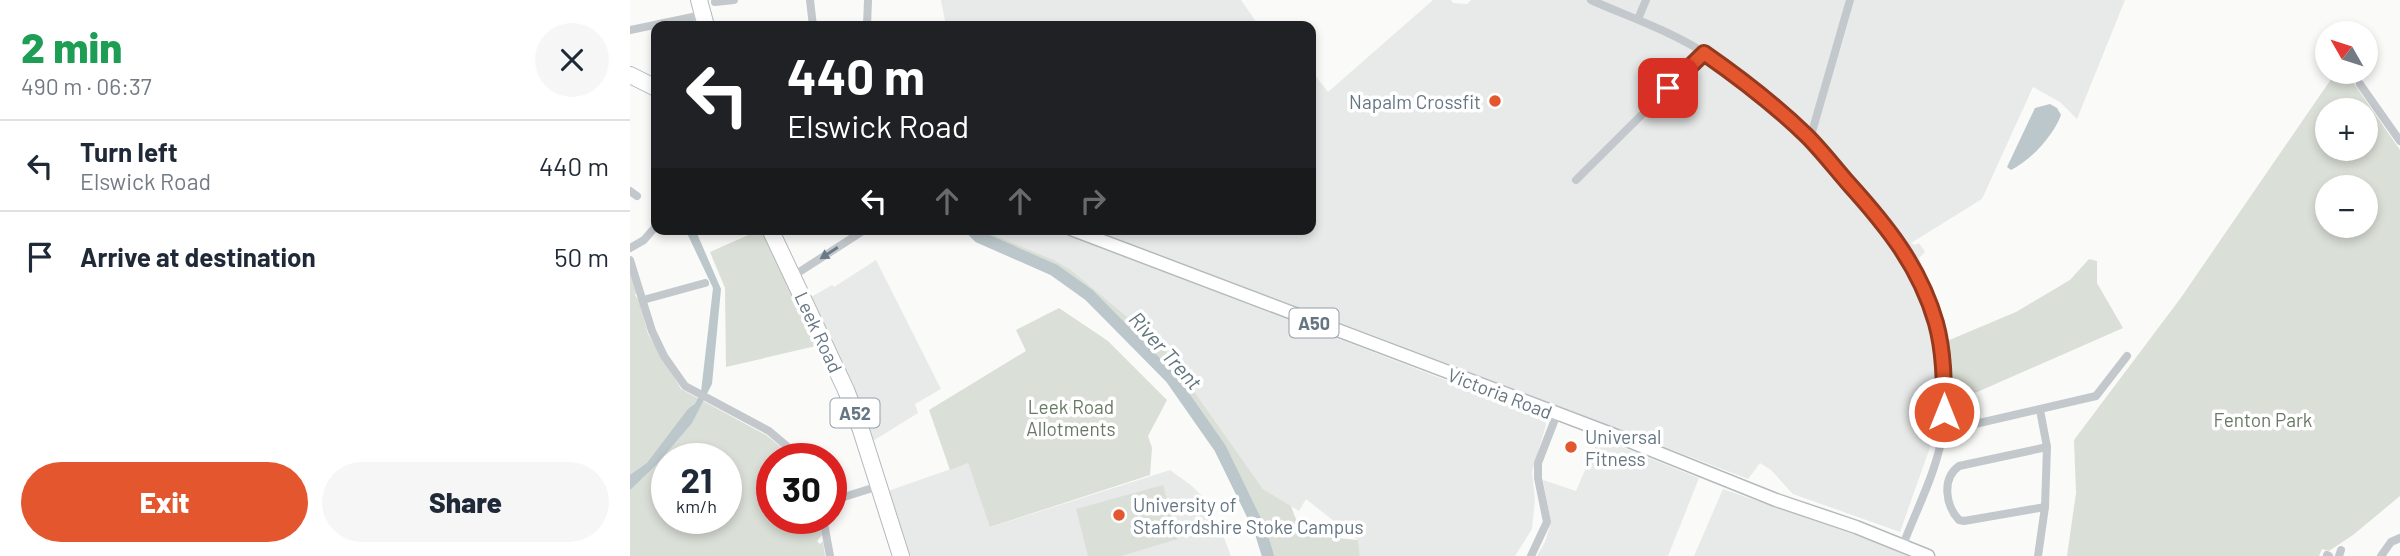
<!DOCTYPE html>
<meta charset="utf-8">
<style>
body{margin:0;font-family:Barlow,sans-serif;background:#f6f6f7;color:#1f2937;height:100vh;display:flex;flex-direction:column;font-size:26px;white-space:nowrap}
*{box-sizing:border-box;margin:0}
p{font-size:23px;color:#747a83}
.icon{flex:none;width:38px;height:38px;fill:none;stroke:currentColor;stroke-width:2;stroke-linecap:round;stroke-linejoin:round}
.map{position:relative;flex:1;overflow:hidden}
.side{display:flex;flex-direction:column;background:#fff;width:630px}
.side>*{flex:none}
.hud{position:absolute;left:21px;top:21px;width:665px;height:214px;border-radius:14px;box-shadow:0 4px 10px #0003;background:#202124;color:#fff;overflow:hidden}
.needle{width:46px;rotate:309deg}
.fabs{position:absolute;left:1685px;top:21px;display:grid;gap:14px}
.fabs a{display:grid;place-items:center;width:63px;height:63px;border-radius:50%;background:#fff;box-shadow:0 4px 10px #0003;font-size:35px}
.speed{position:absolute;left:21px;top:443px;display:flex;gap:14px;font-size:35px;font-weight:700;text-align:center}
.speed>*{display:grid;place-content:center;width:91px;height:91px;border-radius:50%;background:#fff;box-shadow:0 4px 10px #0003;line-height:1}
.speed small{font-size:18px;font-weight:400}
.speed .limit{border:10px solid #d22;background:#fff;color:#111}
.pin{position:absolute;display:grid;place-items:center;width:60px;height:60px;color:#fff;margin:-30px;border-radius:14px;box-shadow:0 4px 10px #0006}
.me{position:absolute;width:77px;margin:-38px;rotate:0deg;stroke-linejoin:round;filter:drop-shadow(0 0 5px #0008)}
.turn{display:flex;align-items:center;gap:24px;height:147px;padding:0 21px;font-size:32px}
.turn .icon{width:91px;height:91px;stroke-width:2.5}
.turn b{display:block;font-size:49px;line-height:60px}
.lanes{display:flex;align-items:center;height:66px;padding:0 21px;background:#0003;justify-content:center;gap:35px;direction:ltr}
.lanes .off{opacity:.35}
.round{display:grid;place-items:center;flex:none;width:74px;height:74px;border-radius:37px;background:#f6f6f7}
.overview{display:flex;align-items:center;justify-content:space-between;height:119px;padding:0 21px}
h1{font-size:42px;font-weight:800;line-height:52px;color:#1e9e55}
.button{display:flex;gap:14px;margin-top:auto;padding:14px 21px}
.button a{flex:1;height:80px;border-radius:42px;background:#e4572e;color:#fff;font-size:28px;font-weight:800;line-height:80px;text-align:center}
.button a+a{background:#f6f6f7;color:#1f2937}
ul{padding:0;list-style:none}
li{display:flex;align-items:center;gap:21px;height:91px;padding:0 21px;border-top:2px solid #e0e1e3}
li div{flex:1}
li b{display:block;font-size:26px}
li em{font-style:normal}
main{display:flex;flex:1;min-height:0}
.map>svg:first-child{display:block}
.built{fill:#e8e9e9}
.green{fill:#dadfd7;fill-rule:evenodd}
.water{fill:#bbc7cb}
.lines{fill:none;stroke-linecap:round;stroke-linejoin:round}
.river{stroke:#bbc7cb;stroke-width:12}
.primary-casing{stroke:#b5babe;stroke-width:15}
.highway-casing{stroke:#b4b9bd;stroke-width:18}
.street{stroke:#c3c8cc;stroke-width:8}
.primary{stroke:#fff;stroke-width:12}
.highway{stroke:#fff;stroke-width:16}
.oneway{fill:#6a7a87}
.route-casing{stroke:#94391e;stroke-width:18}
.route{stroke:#e4572e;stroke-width:12}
.poi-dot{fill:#e4572e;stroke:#fff;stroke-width:2.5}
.labels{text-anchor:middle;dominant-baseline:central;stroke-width:7;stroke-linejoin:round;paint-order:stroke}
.shield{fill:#fff;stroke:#939fa8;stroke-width:2}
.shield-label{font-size:18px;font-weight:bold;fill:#657683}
.poi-label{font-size:19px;fill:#657683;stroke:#fff;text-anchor:start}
.street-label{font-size:19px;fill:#657683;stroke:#fff}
.park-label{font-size:19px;fill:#687a64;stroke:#fff}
.water-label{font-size:21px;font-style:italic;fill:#60757c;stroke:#fff}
</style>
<main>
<section class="side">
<div class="overview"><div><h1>2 min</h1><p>490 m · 06:37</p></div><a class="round"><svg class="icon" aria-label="close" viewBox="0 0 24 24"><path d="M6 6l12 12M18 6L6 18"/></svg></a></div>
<ul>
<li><svg class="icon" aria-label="left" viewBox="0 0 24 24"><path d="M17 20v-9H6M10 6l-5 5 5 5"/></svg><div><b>Turn left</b><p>Elswick Road</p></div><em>440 m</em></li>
<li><svg class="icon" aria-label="arrive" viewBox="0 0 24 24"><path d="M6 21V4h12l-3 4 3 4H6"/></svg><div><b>Arrive at destination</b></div><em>50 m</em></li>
</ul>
<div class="button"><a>Exit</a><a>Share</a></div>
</section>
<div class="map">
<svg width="1770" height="556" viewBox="0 0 1770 556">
<rect width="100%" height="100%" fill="#fafaf8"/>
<g class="built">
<path d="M311,0H611L629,26H316Z"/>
<path d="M803,0H821L823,3L837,4L841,0H1495L1447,119L1430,102L1403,87L1352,199L1281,243L1285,245L1289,243L1295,252L1289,258L1310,308L1319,351L1305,357L1303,433L1299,450L1270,532L1163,494L1141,470L1130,463L1118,479L745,336L533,258L465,229H681V70L698,92Z"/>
<path d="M356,229H421L452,240L914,418L916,425L902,472L905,499L902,529L885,556H730L728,540L676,499L669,511L633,489L532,346L441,270L424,260L364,235Z"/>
<path d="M246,260L311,389L285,404L288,413L243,441L181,297L202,285L204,287Z"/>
<path d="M969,438L1069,478L1038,556H907L915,542L921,523L913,480L946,491Z"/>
<path d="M338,463L361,527L540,470L562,486L571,495L589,525L601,556H278L258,491Z"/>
<path d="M1093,489L1240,540L1278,556H1064Z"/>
</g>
<g class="green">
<path d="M1706,72H1716L1770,150V496L1723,535L1699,551L1692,549L1689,556H1437L1446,493L1444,440L1550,299ZM1698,110H1736V149H1698ZM1736,187V226H1698V187Z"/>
<path d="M132,229L186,346L96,367L95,288L80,252Z"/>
<path d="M346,229H356L364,235L424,260L441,270L532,346L633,489L661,506L665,517L674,532L685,536L728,540L730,556H644C599,445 535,344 435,274C409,256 374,249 346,229Z"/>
<path d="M1459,259L1467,261V283L1493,328L1320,404L1319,351L1317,341L1386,312L1440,280Z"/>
<path d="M0,269L6,293L5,295L9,301L18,334L51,389L136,435L165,458H142V518H189L192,535L187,541L190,544L193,541L195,556H0ZM37,458H96V518H37Z"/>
<path d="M429,308L478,341L537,400L518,436L522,448L520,475L360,527L338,463L320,470L299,410L396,351L386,330Z"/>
<path d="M533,485L548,539L491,556H458L446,509Z"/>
</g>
<g class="water">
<path d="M1420,104L1427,108L1431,115C1423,136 1401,160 1381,170L1377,167L1405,108Z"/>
<path d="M55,229H65L91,289L82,384L62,423L27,464L0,490V475L17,463L58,409L65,404L71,392L83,288Z"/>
</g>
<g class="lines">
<path class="river" d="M341,229L349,237L424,270L459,295L541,378L590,448L630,530L638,556"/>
<g class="primary-casing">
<path id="primary" d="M441,229L979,433L1146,500L1226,527L1298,556"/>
</g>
<g class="highway-casing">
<g id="highway">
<path d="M69,0L76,26"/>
<path d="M0,75L26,88"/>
<path d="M140,229L216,390L231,430L271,556"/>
</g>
</g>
<g class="street">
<path d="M180,0L183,26"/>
<path d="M961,0C999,17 1041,31 1076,54C1128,89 1173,131 1214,178C1236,203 1260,227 1278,256C1309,307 1320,371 1313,430C1308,469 1287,508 1273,545"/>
<path d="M85,2L104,0"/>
<path d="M1008,19L1016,0"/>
<path d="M237,26L238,0"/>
<path d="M0,30L72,15"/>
<path d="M1730,84L1770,141"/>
<path d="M1180,139L1220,0"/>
<path d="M946,180L1074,53"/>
<path d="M0,191L7,196"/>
<path d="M0,248L14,240L26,226"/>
<path d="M0,260L22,331L34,356L55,386L139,431L171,458"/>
<path d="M163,276L236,229"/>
<path d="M13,300L75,283"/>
<path d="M1319,430L1466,396L1497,356"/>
<path d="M201,501L249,486"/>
<path d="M1415,507L1334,521L1329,520C1316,506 1311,479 1329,466L1417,447"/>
<path d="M193,518L200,556"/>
<path d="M1697,555L1699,556"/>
<path d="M901,556L917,522L908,478V463L927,414"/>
<path d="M1408,556L1415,507L1417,447L1410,410"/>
<path d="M1709,556L1711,550"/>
<path d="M1751,556L1761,542L1770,538"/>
</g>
<use href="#primary" class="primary"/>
<use href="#highway" class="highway"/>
</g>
<defs><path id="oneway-solid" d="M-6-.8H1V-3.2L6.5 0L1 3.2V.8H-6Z" transform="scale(1.75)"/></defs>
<use class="oneway" href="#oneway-solid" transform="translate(199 253) rotate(147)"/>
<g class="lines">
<g class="route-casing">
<path id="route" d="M1038,88L1074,53C1110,78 1145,105 1177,136C1192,151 1205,168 1219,184C1257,226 1290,267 1306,323C1314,352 1314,382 1314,412"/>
</g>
<use href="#route" class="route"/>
</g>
<g class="poi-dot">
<circle cx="865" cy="101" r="7"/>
<circle cx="941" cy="447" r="7"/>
<circle cx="489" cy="515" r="7"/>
</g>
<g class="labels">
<g class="shield">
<rect x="659.5" y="308.5" width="49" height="29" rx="5"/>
<rect x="200.5" y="398.5" width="49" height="29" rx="5"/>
</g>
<g class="shield-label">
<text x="684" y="323">A50</text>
<text x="225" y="413">A52</text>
</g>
<g class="poi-label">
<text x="851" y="101" text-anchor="end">Napalm Crossfit</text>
<text x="955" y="436">Universal<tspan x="955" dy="22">Fitness</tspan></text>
<text x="503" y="504">University of<tspan x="503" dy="22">Staffordshire Stoke Campus</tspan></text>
</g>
<g class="street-label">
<text transform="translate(189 332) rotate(65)">Leek Road</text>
<text transform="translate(870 393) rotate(21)">Victoria Road</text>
</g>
<g class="park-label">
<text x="441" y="406">Leek Road<tspan x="441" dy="22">Allotments</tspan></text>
<text x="1633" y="419">Fenton Park</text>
</g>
<g class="water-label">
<text transform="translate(536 350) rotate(48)">River Trent</text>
</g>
</g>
</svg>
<div class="fabs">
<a><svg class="needle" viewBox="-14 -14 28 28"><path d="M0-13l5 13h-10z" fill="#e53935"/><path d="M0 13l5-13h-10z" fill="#747a83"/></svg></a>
<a>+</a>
<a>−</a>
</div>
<div class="speed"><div>21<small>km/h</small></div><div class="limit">30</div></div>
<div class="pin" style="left:1038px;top:88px;background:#d93025"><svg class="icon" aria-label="arrive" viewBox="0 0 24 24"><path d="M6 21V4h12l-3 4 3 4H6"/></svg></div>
<svg class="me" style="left:1314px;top:412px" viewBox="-20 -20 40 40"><circle r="17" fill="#e4572e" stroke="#fff" stroke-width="3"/><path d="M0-11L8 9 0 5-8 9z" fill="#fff"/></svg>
<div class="hud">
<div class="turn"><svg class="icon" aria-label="left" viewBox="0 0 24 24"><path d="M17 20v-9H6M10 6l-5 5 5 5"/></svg><div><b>440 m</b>Elswick Road</div></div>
<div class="lanes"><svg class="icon" aria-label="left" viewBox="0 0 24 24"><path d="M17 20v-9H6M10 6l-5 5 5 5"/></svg><svg class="icon off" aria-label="ahead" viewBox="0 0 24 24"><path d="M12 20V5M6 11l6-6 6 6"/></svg><svg class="icon off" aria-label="ahead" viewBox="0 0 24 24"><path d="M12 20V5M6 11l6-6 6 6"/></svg><svg class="icon off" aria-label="right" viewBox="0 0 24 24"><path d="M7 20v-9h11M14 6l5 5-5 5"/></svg></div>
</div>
</div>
</main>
